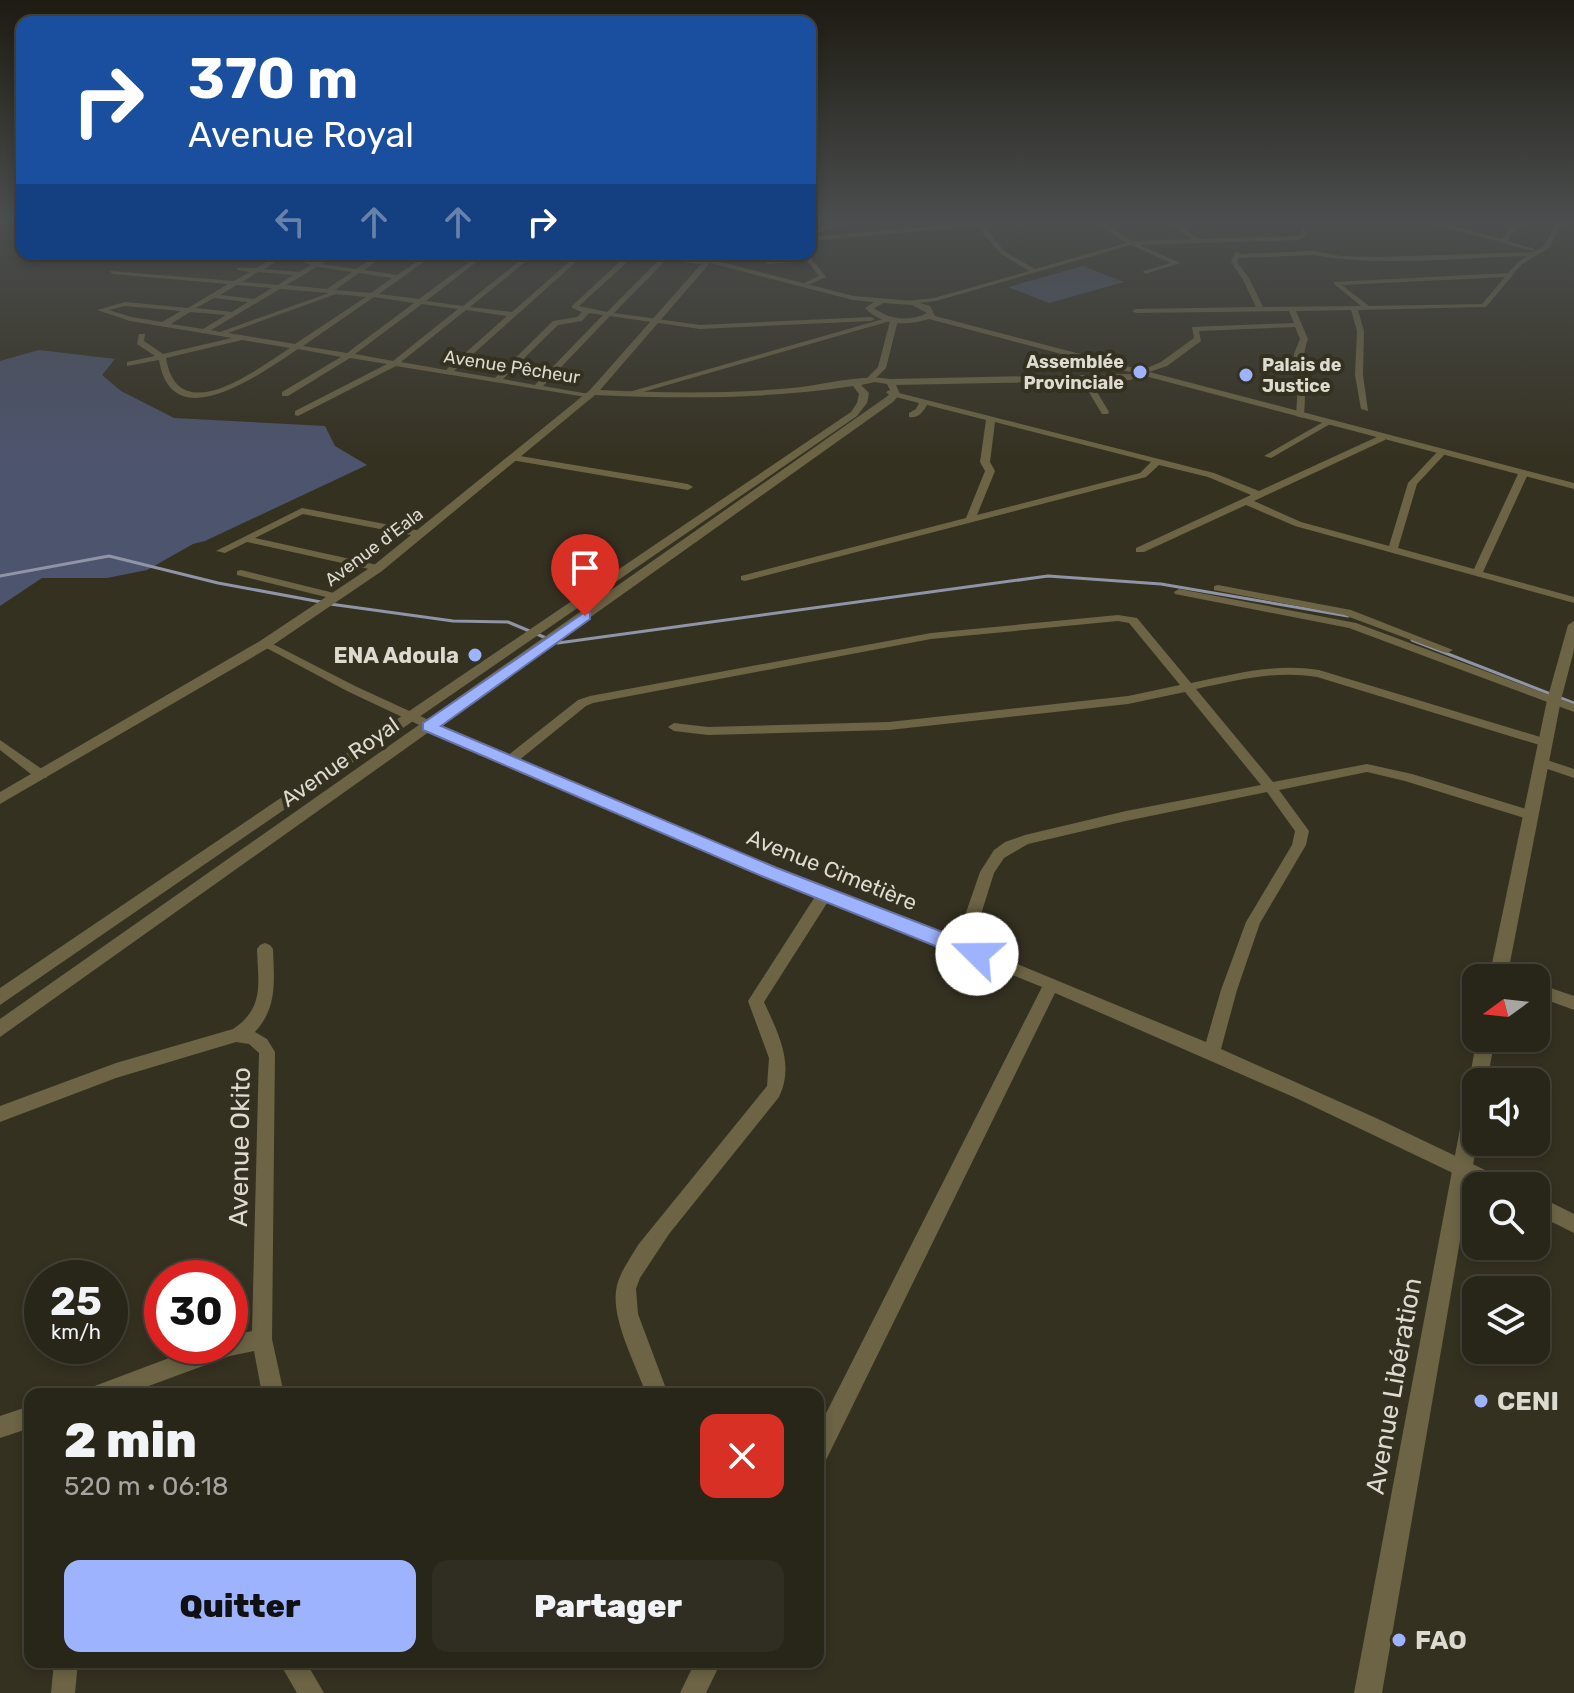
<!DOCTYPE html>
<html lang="fr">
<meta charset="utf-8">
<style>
body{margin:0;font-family:Rubik,sans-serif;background:#302d22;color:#f1f3f6;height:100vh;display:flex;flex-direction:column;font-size:30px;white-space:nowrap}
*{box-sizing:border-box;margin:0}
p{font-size:26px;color:#a5a5a2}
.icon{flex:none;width:44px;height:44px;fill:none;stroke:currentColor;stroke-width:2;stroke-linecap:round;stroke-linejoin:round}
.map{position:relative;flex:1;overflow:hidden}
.drawer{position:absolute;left:24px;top:1388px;width:800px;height:280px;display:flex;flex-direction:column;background:#282519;border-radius:16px;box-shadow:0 4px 12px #0003,0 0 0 2px #444238}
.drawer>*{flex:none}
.top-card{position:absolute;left:16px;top:16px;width:800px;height:244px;border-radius:16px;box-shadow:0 4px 12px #0003,0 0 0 2px #444238;background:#1a4fa0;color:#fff;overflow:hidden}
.needle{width:52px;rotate:255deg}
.buttons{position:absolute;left:1462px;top:964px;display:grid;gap:16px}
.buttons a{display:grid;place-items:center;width:88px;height:88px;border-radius:16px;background:#282519;box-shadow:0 4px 12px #0003,0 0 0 2px #444238;font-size:40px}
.speed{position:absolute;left:24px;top:1260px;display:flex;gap:16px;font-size:40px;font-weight:700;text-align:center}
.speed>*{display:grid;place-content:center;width:104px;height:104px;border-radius:50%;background:#282519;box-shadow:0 4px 12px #0003,0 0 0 2px #444238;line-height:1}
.speed small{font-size:20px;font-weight:400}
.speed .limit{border:12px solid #d22;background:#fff;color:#111}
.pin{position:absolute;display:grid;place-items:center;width:68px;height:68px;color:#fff;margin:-82px -34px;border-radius:50% 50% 50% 0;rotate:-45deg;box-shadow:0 0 8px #0007}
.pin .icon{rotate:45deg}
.me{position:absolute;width:88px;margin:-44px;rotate:292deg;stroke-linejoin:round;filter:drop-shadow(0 0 6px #0008)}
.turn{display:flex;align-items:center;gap:28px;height:168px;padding:0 40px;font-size:36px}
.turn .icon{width:104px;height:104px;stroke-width:2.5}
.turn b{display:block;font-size:56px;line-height:68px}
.lanes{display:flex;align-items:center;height:76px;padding:0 40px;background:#0003;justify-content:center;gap:40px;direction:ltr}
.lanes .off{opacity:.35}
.round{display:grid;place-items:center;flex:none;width:84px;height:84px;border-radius:16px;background:#302d22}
.headline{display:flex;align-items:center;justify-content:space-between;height:136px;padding:0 40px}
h1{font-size:48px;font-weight:800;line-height:60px}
.cta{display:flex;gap:16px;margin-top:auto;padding:16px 40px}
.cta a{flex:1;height:92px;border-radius:16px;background:#9eb3fd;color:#111;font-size:32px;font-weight:800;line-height:92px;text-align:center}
.cta a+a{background:#302d22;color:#f1f3f6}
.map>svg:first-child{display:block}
.green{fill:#4d546d}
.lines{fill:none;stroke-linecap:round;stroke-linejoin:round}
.stream{stroke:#8f94a6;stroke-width:3}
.minor{fill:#6c6444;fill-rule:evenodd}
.tertiary{fill:#6c6444;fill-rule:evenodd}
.route{fill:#9eb3fd;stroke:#6774a4;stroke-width:2}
.poi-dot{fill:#9eb3fd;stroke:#353121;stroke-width:3}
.labels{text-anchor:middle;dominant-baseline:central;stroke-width:8;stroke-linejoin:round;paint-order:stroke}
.far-poi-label{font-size:18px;font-weight:bold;fill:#dddad0;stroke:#353121;text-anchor:end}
.far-street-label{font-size:18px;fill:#dddad0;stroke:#353121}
.poi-label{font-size:22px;font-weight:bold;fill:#dddad0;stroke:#353121;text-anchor:end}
.street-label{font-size:22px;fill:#dddad0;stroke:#353121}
.near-street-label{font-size:26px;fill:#dddad0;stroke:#353121}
.near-poi-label{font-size:26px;font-weight:bold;fill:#dddad0;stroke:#353121;text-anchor:start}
</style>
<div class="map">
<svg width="1574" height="1693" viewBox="0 0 1574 1693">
<rect width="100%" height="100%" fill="#353121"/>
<g class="green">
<path d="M1083,266L1124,282L1049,303L1008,287Z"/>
<path d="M39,350L115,359L102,375L121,391L174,418L325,426L335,446L367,465L205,541L193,544L147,570L107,578H42L0,606V361Z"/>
</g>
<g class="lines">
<g class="stream">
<path d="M0,576L109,556L218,583L321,602"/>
<path d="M330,604L453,621L508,622L558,643L1048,576L1161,584L1348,616"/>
<path d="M1412,640L1574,703"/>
</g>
<g class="minor">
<path d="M836,223H847L810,235V231Z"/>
<path d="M964,223H982L1004,251L1035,269L1126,243L1096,223H1104L1132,241L1191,239L1171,223H1178L1198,239L1297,236L1302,234L1301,230L1304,228L1308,235L1298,240L1140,245L1180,263L1145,274L1143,271L1171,263L1131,245L936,301L909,304L907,301L934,298L1029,271L1000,253L977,226L810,241V237Z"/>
<path d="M1431,223H1443L1502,239L1515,223H1521L1507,241L1535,249L1532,251Z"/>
<path d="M1556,223H1562L1549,248L1522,264L1486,307L1358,310L1364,331L1363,375L1368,411L1361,409L1355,375L1357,331L1351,310L1296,311L1308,339C1298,364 1309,391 1303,418L1296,416L1298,381L1294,354L1300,339L1295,327L1199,331L1201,341L1167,366L1137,376L1133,374L1161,362L1194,338L1192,327L1294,323L1289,311L1136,313L1132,311L1136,309L1256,307L1242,278L1231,262L1235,252H1239L1240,254L1313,251L1341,256L1377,257L1533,252L1544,246ZM1313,255C1383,267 1457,258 1527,256L1518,262L1508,273L1334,282V284L1361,306L1263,307L1249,278L1237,262L1239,258ZM1505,277L1482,304L1369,306L1342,285Z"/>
<path d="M280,254H293L315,262L329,254H337L322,264L356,269L379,254H386L364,270L397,275L428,254H435L379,294L419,299L480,254H487L426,301L463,306L528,254H535L470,307L512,312L578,254H585L454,371L495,378L553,321L577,317L582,312L572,308V306L628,254H671L669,256L710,263L707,265L666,260L614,313L700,325L871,317L875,319L871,321L700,329L610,316L543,386L589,394L593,396L592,398L396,366L298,416L295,415V411L387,364L350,358L288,396H282V392L341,357L298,349C263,372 172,440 159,360L127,366V362L155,356L137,344L139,334H145L144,341L163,354L232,338L130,321L97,310L125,302L188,308L228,284L112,274L110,271L234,281L250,272L237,270V268H256ZM286,256L311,265L299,272L264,269ZM634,256L660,259L607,312L579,306ZM317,267L352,272L327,289L286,285ZM258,272L293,275L278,285L242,282ZM359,273L392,278L371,293L335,290ZM237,285L272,288L254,299L220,295ZM280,289L329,293L220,332L211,330ZM336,294L366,297L295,344L228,333ZM374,297L414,303L347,353L303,346ZM214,298L248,302L232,312L196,308ZM422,304L458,309L393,361L355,354ZM125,306L181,311L162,322L131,317L109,310ZM466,310L507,316L446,370L401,362ZM190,312L226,315L203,329L171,324ZM589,313L603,315L535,385L503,379L558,325L582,321ZM242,340L290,348C257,369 178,431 166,358Z"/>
<path d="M811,258L826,277L806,286L804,283L819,276L807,261L768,264L765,262Z"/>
<path d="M890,317L898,320L886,368L872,382L865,380L878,367L890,321L629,396L622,394Z"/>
<path d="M1082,377H1088L1109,412L1108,414H1102L1081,379Z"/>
<path d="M895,392L1214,473L1259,491L1379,436H1385V440L1254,501L1301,522L1389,546L1408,483L1438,451H1444V455L1417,484L1398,548L1474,569L1518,474L1526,472L1528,474L1483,572L1574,597V603L1295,526L1246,505L1144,552H1136V548L1251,495L1208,477L1159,465L1146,477L745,581L741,580V576L966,518L985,471L980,462L986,420L927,405C923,412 918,419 909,417V413L916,409L919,403L892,396V392ZM995,422L1151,462L1140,473L977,515L995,471L990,462Z"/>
<path d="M1325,421L1332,423L1271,458L1264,456Z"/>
<path d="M514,455L688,484L693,487L688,490L511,460L510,458Z"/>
<path d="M302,508L421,531L426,534L421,537L303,514L255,538L382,566L383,568L378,571L247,542L225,553L216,551Z"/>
<path d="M241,570L342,595L343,597L338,600L237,575V571Z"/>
<path d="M1218,585L1351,610L1453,650L1447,653L1443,652L1344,615L1214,590V586Z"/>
<path d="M1179,589L1356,623L1574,704V712L1349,628L1175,594L1174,592Z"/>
<path d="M1118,615L1137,618L1191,683C1236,674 1273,663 1319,670L1550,740L1552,743L1546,747L1317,677C1275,670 1238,680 1196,689L1273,782L1367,764L1412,774L1536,812L1538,815L1531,820L1405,781L1367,772L1279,790L1309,831L1306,845L1260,923L1237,990L1221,1049L1376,1118L1506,1180L1508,1186H1480L1298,1099L1055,993L826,1460L818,1463V1429L1042,987L829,900L764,1002C778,1033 795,1064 779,1097L669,1234L640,1278L636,1289L638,1314L668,1394H646C636,1365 612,1321 616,1291C618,1274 630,1259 638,1245L767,1086L769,1058L748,1001L816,895L521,773L347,691L259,644L261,642H269L355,686L507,756L578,700L590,696L931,633ZM1118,621L1129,623L1180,685L1128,696L889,722L708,727L674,723L668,727L674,731L708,735L889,730L1128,704L1185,692L1261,785L1126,811L1025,835L1005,842L994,850L980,872L961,927L966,943L709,841L518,761L586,706L593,703L931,639ZM1267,792L1295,831L1292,845L1246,922L1221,990L1206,1042L983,950L977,927L994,873L1004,858L1028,844L1126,821Z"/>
<path d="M0,740L46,772L48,775L46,778H36L0,750Z"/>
<path d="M1541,758L1574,769V778L1536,765L1535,762Z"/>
<path d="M265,943L270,945L273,949C274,980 278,1007 255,1032L267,1039L275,1052L272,1339L284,1394H262L254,1351L230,1356L127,1394H88L92,1387L201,1346H230V1336L252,1331L259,1053L249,1044L236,1042L116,1078L0,1122V1106L116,1063L233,1029C265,1008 258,983 257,949L260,945Z"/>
<path d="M1536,983L1574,996V1010L1536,996Z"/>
<path d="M1536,1195L1574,1214V1233L1536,1214Z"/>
<path d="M30,1406V1428L0,1438V1416Z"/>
<path d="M54,1662H78L75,1693H51Z"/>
<path d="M279,1662H306L324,1693H297Z"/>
<path d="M695,1662H721L706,1693H680Z"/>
</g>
<g class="tertiary">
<path d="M710,254H718L713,260L853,296L913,301L930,306L935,316L1574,483V489L929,319C907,326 882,326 865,308L874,302L853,300L710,263L600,390C664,393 728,394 792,388C822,385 861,374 890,379L1131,374L1136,377L1131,380L896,385L900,394L893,402L0,1037V1019L889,395L886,392L890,390L887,384L875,382L861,385L869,393L867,403L857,416L0,1005V988L851,412L857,403L859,394L853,386C767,399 682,399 595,395L382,571L270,647L0,804V792L260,641L374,565L590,390ZM884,303L912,305L927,313C910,322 890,320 874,308Z"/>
<path d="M1574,621V650L1561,700L1507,978H1489L1547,700L1568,625Z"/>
<path d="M1477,1038H1495L1487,1082H1476L1477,1142L1382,1693H1354Z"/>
</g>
</g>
<linearGradient id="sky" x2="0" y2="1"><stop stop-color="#1d1b12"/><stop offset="0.48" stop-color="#4b4e4e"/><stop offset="1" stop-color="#4b4e4e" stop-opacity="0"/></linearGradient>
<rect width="1574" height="460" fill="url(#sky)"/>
<path class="route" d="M585,612L590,613V619L441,726L777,868L984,948L987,954L984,960H970L764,877L423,730V723Z"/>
<g class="poi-dot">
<circle cx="1140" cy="372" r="8"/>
<circle cx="1246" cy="375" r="8"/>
<circle cx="475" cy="655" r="8"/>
<circle cx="1481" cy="1401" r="8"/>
<circle cx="1399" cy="1640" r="8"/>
</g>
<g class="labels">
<g class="far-poi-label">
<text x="1124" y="362">Assemblée<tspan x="1124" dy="21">Provinciale</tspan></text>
<text x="1262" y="365" text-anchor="start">Palais de<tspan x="1262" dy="21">Justice</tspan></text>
</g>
<g class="far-street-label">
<text transform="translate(512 367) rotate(9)">Avenue Pêcheur</text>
<text transform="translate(374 547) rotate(-37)">Avenue d'Eala</text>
</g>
<g class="poi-label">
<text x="459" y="655">ENA Adoula</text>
</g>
<g class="street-label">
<text transform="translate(340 762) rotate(-35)">Avenue Royal</text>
<text transform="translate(832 870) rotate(22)">Avenue Cimetière</text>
</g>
<g class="near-street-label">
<text transform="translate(240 1147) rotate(-89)">Avenue Okito</text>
<text transform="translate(1394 1386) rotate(-80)">Avenue Libération</text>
</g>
<g class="near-poi-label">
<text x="1497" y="1401">CENI</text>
<text x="1415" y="1640">FAO</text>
</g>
</g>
</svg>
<div class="buttons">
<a><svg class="needle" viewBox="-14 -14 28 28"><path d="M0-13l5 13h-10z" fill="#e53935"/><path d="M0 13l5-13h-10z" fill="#a5a5a2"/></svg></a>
<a><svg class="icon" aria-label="sound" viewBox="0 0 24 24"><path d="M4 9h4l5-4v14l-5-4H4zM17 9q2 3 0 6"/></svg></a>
<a><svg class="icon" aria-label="search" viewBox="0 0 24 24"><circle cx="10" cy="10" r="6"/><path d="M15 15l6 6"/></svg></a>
<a><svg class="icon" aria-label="layers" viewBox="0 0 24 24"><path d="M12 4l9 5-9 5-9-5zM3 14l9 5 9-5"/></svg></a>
</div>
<div class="speed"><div>25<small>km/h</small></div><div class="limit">30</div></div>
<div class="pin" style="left:585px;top:616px;background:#d93025"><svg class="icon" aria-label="arrive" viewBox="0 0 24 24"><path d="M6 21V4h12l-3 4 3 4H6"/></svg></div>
<svg class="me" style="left:977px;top:954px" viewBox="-20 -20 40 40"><circle r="19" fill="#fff"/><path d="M0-13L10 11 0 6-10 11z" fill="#9eb3fd"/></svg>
<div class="top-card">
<div class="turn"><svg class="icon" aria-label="right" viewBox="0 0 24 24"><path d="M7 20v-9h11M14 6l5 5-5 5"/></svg><div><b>370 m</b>Avenue Royal</div></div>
<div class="lanes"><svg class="icon off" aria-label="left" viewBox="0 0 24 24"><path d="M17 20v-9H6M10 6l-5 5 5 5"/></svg><svg class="icon off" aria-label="ahead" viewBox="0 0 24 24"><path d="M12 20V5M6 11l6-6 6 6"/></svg><svg class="icon off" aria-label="ahead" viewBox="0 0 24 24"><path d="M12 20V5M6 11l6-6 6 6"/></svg><svg class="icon" aria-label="right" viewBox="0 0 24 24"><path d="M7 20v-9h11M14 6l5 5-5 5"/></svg></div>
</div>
<section class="drawer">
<div class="headline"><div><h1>2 min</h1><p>520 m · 06:18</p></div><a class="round" style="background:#d93025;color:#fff"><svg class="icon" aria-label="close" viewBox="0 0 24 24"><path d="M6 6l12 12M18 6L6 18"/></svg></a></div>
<div class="cta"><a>Quitter</a><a>Partager</a></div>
</section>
</div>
